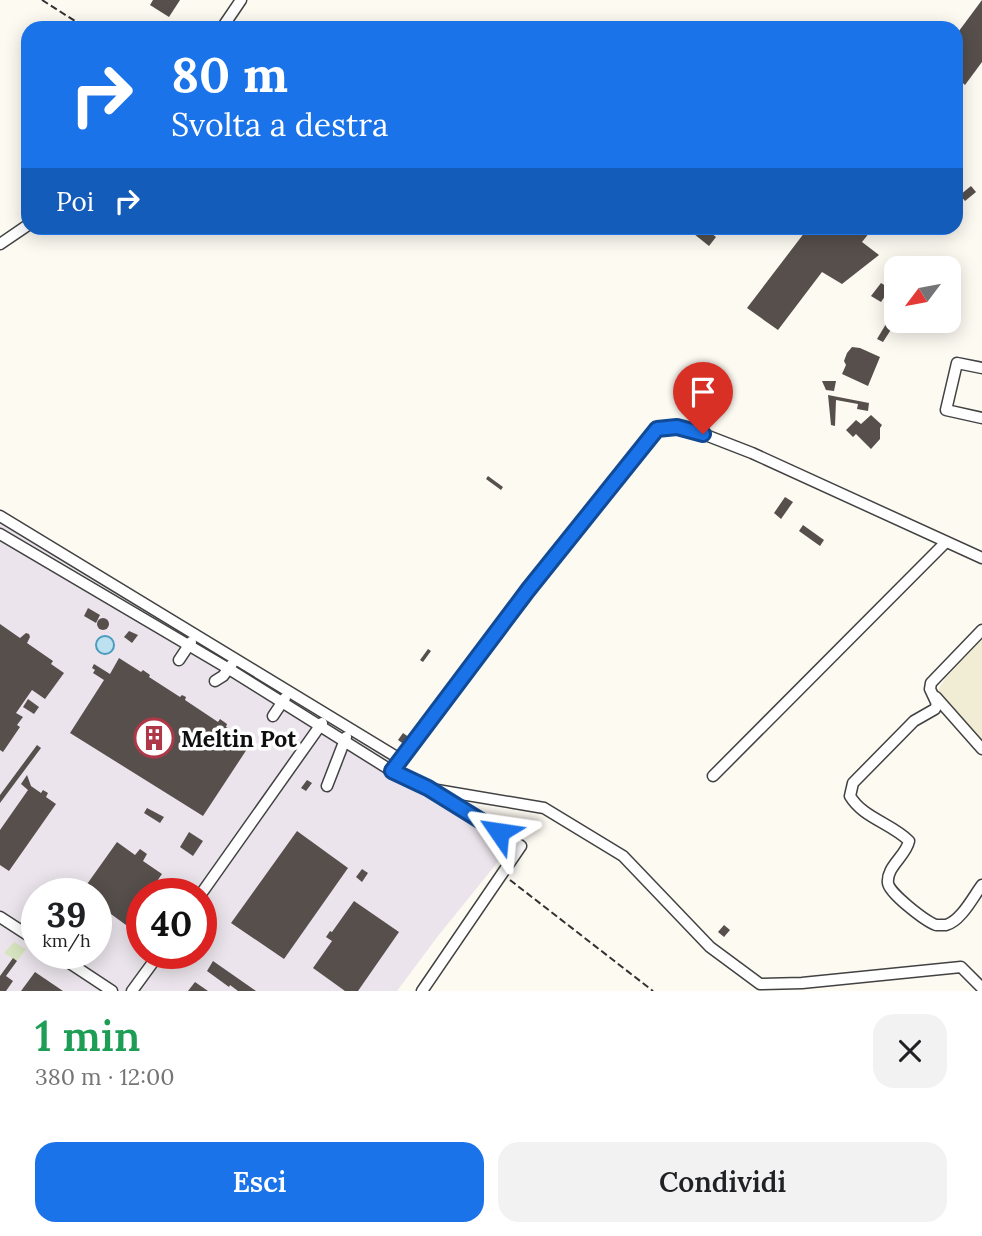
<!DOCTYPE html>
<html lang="it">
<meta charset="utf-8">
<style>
body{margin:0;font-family:Lora,serif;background:#f2f2f2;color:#202124;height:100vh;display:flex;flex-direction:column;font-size:26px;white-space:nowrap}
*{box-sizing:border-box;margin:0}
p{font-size:23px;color:#757577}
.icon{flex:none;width:38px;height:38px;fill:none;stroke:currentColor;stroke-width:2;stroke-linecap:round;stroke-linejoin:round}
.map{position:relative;height:991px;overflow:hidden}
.drawer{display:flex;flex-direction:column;background:#fff;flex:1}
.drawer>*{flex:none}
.hud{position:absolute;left:21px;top:21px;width:942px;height:214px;border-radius:21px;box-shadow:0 4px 18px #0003;background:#1a73e8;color:#fff;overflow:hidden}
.needle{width:46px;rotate:238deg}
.fabs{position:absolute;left:884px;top:256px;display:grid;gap:14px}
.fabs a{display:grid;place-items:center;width:77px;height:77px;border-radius:14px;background:#fff;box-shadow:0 4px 18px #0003;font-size:35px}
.speed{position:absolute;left:21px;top:878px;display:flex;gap:14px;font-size:35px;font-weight:700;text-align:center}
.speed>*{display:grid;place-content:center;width:91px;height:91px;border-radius:50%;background:#fff;box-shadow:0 4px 18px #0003;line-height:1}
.speed small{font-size:18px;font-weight:400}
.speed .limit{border:10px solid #d22;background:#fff;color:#111}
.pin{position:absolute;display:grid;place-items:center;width:60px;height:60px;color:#fff;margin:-72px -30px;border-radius:50% 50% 50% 0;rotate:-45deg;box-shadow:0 0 7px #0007}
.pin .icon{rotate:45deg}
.me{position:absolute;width:77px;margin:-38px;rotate:302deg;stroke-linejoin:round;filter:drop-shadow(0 0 5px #0008)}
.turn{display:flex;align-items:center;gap:24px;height:147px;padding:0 35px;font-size:32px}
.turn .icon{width:91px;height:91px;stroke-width:2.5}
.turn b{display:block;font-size:49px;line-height:60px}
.then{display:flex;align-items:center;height:66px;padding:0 35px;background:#0003;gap:14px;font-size:26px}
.round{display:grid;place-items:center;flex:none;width:74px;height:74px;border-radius:21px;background:#f2f2f2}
.headline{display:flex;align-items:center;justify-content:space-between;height:119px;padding:0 35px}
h1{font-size:42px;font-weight:600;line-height:52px;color:#1e9e55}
.primary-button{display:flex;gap:14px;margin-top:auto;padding:14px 35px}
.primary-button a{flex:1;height:80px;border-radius:21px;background:#1a73e8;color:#fff;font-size:28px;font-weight:600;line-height:80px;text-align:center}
.primary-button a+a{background:#f2f2f2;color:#202124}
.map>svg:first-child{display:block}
.industrial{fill:#ebe4ec;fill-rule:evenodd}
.farmland{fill:#f1ecd4}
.green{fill:#d6e4bf}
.water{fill:#bce1ef;stroke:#4c9bbd;stroke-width:2}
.building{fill:#564f4c}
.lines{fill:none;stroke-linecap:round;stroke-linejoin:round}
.minor-casing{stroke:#424242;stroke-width:13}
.path{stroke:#313131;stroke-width:2;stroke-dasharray:7 3.5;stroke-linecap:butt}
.minor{stroke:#fff;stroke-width:10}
.route-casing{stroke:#114b97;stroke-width:18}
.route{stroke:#1a73e8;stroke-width:12}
.labels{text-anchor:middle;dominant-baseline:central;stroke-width:7;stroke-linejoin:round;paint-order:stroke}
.poi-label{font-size:23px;font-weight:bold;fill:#0f0f0f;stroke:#fff;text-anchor:start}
</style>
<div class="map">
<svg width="982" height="991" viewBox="0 0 982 991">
<rect width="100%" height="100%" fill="#fdfaf2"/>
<path class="industrial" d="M0,509L408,758L399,781L496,840L500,848L501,858L438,936L397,991H0ZM37,894H96V954H37ZM142,894H201V954H142Z"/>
<path class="farmland" d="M982,639V741L938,690L945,679Z"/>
<path class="green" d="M14,942L26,949L17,961L4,953Z"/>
<circle class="water" cx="105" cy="645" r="9"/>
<g class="building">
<path d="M153,0H180L169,17L150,5Z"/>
<path d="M982,0V62L965,85L956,77V35Z"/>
<path d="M971,186L976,192L965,201L960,195Z"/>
<path d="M700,228H705L716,237L709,246L694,234Z"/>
<path d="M808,228H863L870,232L862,242L879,255L842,284L822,272L778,330L747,308Z"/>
<path d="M948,280L957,287L953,296L956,298L951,303L948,301Z"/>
<path d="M881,283L886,286L887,284L896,289V303L885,296L881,302L871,296Z"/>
<path d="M886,324L892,328L883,342L877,339Z"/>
<path d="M852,347L860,348L880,357L868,386L842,374L846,365L844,361L847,353Z"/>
<path d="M822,381H836L834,391L826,390Z"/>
<path d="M828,395L869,403L868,411L857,409L858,404L836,400L835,426L831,425Z"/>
<path d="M871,415L882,425L880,428V439L871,449L856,434L853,437L846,430L856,420L861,424Z"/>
<path d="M488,476L503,487L501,490L486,479Z"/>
<path d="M785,497L793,502L781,519L774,513Z"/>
<path d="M803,525L824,540L820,546L799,531Z"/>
<path d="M88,608L100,615L96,623L84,616Z"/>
<circle cx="103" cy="624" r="6"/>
<path d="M0,624L20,638L26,633L29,634L30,637L27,643L53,661L51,664L64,673L45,699L32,690L16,713L23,717L17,725L20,727L3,752L0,750Z"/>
<path d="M129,631L138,635L132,643L124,637Z"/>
<path d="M428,649L431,651L423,662L420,660Z"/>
<path d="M119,658L141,672L143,670L150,675L149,677L180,697L182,695L186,697L185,700L218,722L220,719L227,724L226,727L251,743L203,816L70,733L104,680L93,673L95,670L92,668L94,664L110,674Z"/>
<path d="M28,699L39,707L34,714L23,707Z"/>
<path d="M403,733L410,738L405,745L398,740Z"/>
<path d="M37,745L41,748L0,803V795Z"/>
<path d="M27,775L31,786L41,793L43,790L48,793L46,797L56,804L9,871L0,865V830L28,790L21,784Z"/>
<path d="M307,780L312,783L306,791L301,788Z"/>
<path d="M147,808L164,817L160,823L144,813Z"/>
<path d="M297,831L348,868L284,959L231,923Z"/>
<path d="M189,832L203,841L193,856L180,847Z"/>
<path d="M117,842L135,855L140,849L147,854L143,861L162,874L148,894H142V903L126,925L104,909L96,920V894H80Z"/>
<path d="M362,869L368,873L362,882L356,877Z"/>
<path d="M354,901L399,932L358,991H345L313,968L332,941L326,937L330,931L332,932Z"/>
<path d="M724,925L730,930L724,937L718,932Z"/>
<path d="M13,958L17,961L6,976L13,981L6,991H0V976Z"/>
<path d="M213,961L256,991H238L230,985L229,987L207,971Z"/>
<path d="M35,972L63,991H21Z"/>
<path d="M195,982L208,991H188Z"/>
</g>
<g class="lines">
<g class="minor-casing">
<g id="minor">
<path d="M222,28L241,0"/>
<path d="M0,244L28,225"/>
<path d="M982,368L957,363L946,410L982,418"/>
<path d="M0,516L400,759"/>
<path d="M0,534L229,669L392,771L428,788L521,846L422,991"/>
<path d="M982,630L931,683L930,689L937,704L935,709L914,721L853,783L850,796C863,818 891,823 909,841C906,856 886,867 888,883C889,893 925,921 936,925C936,925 945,925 946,925C961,921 973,897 982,885"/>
<path d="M179,660L191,642"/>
<path d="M215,681L223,676L232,664"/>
<path d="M936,697L982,749"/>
<path d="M273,716L285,698"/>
<path d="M392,771L528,590L657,429L677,427L703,434L752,453L982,558"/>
<path d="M713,776L946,542"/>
<path d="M327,786L346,737"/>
<path d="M437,790L544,808L623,856L710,947L760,984L802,983L961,967L982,988"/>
<path d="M201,894L322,723"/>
<path d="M0,917L37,941"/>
<path d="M56,954L112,991"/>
<path d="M132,991L159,954"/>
</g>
</g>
<g class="path">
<path d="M42,0L86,28"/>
<path d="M510,880L653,991"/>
</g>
<use href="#minor" class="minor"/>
</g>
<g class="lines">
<g class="route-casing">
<path id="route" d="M499,832L428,788L392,771L528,590L657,429L677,427L703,434"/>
</g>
<use href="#route" class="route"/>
</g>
<defs>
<g id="building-ring" transform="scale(2.0125)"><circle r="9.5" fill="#fff" stroke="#ae3748" stroke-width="1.5"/><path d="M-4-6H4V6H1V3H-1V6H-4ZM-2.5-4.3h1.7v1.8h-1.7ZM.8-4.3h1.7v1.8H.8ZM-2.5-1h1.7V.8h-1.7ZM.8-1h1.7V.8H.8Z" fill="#ae3748"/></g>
</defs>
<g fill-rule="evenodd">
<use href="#building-ring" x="154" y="738"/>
</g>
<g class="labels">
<g class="poi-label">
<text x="181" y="738">Meltin Pot</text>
</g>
</g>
</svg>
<div class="fabs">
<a><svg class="needle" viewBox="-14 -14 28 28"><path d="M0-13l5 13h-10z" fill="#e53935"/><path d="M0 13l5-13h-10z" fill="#757577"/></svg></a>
</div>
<div class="speed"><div>39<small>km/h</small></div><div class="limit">40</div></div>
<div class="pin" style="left:703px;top:434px;background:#d93025"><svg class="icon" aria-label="arrive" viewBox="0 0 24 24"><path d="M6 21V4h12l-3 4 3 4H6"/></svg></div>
<svg class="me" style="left:499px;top:832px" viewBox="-20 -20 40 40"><path d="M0-17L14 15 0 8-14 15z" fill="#1a73e8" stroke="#fff" stroke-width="4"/></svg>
<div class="hud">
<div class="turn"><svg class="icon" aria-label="right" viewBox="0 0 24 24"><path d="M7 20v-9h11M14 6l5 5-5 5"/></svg><div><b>80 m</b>Svolta a destra</div></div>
<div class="then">Poi<svg class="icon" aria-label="right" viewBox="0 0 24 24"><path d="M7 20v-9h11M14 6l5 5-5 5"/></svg></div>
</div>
</div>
<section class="drawer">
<div class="headline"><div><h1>1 min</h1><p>380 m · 12:00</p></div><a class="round"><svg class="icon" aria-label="close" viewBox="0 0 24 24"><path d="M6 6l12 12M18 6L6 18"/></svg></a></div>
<div class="primary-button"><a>Esci</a><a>Condividi</a></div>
</section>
